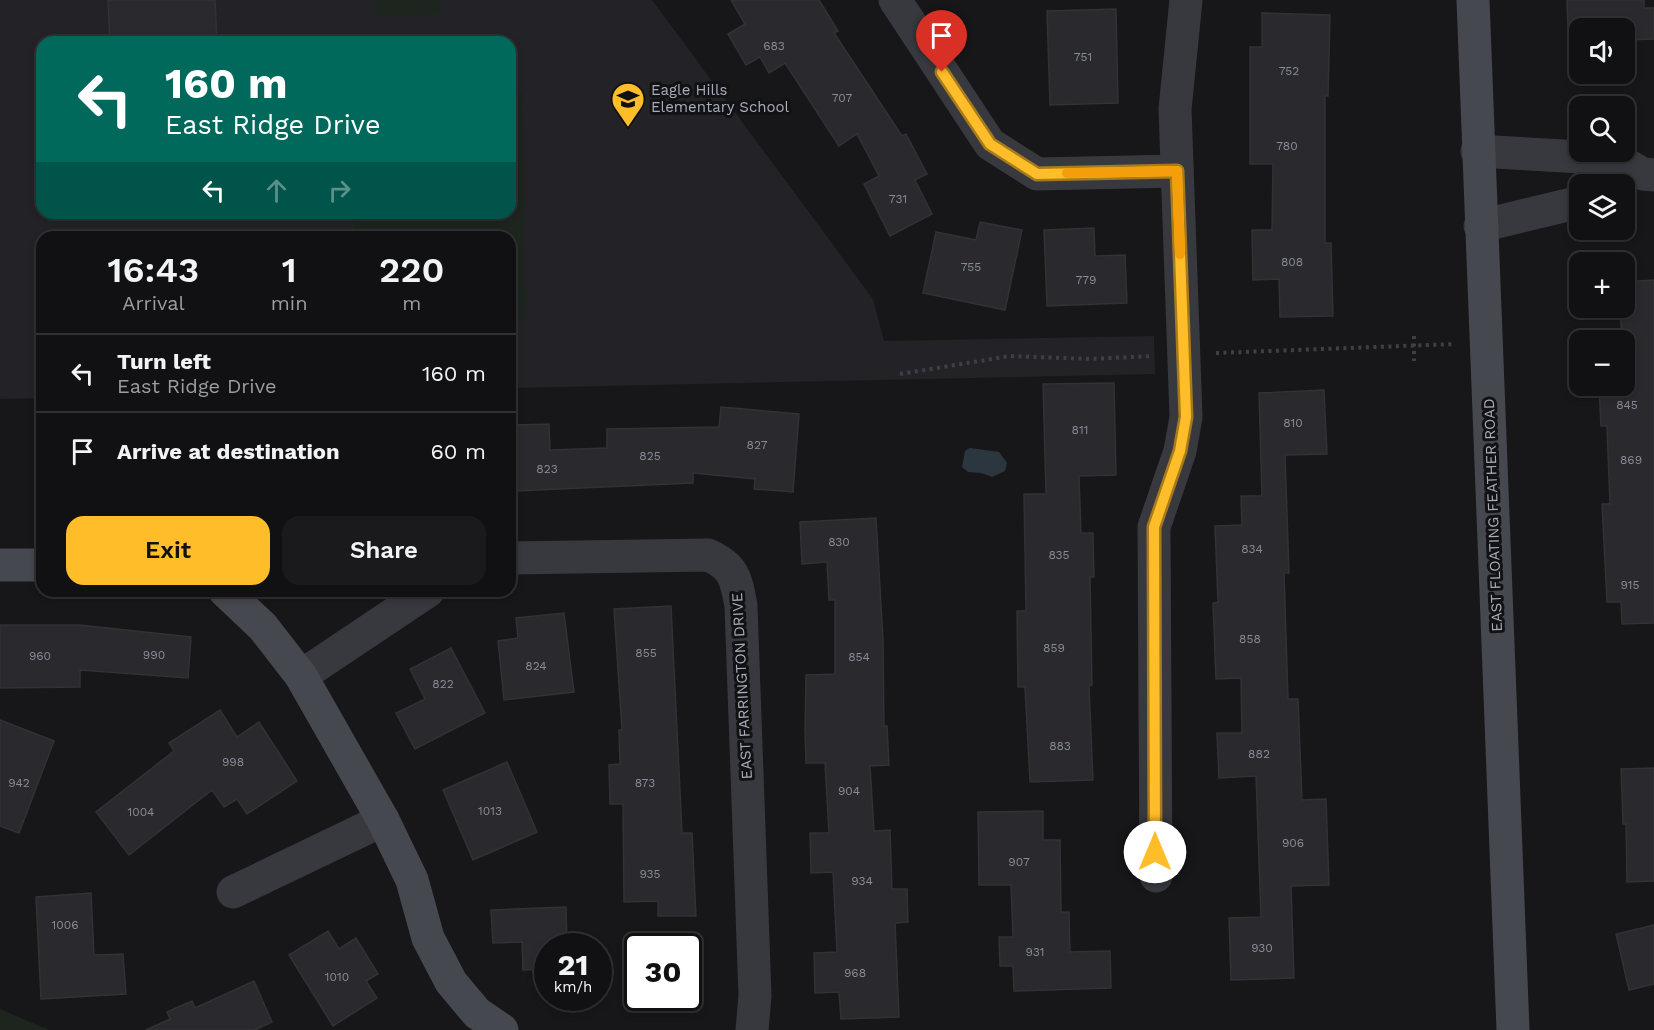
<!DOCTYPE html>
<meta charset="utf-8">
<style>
body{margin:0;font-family:"Work Sans",sans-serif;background:#1a1a1d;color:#f1f3f6;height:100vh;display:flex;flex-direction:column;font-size:22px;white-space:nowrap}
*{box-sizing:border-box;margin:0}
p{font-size:20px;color:#9c9da0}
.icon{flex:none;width:33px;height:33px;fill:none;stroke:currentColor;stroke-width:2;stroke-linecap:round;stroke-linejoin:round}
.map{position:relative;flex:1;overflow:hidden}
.sheet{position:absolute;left:36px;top:231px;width:480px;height:366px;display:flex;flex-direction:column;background:#111114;border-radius:18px;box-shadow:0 3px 9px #0003,0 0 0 2px #303134}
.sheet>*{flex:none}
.top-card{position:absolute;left:36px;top:36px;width:480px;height:183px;border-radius:18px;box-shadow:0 3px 9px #0003,0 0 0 2px #303134;background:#00695c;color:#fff;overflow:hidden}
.buttons{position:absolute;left:1569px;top:18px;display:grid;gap:12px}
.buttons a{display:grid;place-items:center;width:66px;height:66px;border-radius:12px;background:#111114;box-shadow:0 3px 9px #0003,0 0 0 2px #303134;font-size:30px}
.speed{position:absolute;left:534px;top:933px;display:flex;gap:12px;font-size:30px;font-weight:700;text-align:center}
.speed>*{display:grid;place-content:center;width:78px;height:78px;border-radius:50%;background:#111114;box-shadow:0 3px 9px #0003,0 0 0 2px #303134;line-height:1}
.speed small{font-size:15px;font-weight:400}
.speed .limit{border:3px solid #111;border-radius:9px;background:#fff;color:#111}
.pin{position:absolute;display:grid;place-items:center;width:51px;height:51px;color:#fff;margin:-62px -26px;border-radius:50% 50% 50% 0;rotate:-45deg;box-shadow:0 0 6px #0007}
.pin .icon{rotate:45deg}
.me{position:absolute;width:66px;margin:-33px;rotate:0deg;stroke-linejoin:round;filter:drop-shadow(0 0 4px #0008)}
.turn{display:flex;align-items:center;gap:21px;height:126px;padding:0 30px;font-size:27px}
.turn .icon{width:78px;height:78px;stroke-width:2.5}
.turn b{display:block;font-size:42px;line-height:51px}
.lanes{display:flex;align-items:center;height:57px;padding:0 30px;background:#0003;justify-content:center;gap:30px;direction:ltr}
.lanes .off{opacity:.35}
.eta{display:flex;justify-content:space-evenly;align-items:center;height:102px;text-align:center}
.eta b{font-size:36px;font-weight:600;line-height:42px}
.button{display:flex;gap:12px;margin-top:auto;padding:12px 30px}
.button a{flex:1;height:69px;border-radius:18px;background:#ffbd2a;color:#111;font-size:24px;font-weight:600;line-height:69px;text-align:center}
.button a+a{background:#1a1a1d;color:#f1f3f6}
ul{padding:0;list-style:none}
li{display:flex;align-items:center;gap:18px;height:78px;padding:0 30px;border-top:2px solid #303134}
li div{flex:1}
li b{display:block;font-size:22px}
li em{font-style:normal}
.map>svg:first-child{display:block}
.built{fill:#232327;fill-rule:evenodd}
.green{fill:#1d251e}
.water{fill:#2c363f}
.building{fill:#2a2a2e;stroke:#313136;stroke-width:1.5}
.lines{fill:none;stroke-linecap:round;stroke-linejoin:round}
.path{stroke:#3e4046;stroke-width:4;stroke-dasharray:3 4.5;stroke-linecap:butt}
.street{stroke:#38393f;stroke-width:33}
.secondary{stroke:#46484f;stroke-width:33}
.route-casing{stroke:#a67b1b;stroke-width:15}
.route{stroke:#ffbd2a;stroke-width:10}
.slow{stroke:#f59e0b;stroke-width:10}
.labels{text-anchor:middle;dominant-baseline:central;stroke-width:6;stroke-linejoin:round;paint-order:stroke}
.number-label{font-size:12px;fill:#888c97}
.poi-label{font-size:15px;fill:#a8adbb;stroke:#121215;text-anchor:start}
.street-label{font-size:15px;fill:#a8adbb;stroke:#121215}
</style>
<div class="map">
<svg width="1654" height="1030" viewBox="0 0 1654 1030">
<rect width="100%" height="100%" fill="#17171a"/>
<path class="built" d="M0,0H652L873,299L884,341L1154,336L1155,374L510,388V237H42V398L0,399ZM42,42H510V213H42Z"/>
<g class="green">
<path d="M375,0H441V14L375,16Z"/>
<path d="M523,91L525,319H510V237H354V213H510V92Z"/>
<path d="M0,1009L49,1030H0Z"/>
</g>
<path class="water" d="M970,448L999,452L1007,463L1005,471L992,477L981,473L968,472L962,467L965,451Z"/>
<g class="building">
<path d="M108,0H215L217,42H110Z"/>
<path d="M731,0H819L838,31L834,33L902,136L906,134L927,174L915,180L932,214L890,236L864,184L879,176L857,134L839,146L785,63L769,73L760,57L746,65L728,34L745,24Z"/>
<path d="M1567,0H1644V8H1654V39L1624,40V28H1568Z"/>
<path d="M1116,9L1118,103L1050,105L1047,11Z"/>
<path d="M1262,13L1330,15L1328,96H1325V243H1331L1333,316L1280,317L1279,279L1253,280L1252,230H1272L1273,164H1250V47H1262Z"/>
<path d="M980,222L1022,230L1005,310L923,293L936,232L976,240Z"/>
<path d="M1094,228L1095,256L1125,255L1127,303L1047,306L1044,230Z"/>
<path d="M1654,280V623L1622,624L1621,602H1607L1602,504H1610L1607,426H1601L1599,386H1624V340H1622L1620,308H1624V282Z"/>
<path d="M1114,383L1116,475L1079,476L1081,533H1093L1094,577H1090L1092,685L1089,686L1093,780L1030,782L1025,687H1018L1017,611H1026L1024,494H1046L1043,384Z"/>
<path d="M1324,390L1327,454L1285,455L1289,573H1284L1288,699H1298L1302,800L1326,799L1329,885L1291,886L1294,978L1231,980L1229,918L1261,917L1256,776L1219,778L1217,733H1242L1241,678L1216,679L1213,603L1218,602L1215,526L1242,525L1241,496H1262L1259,393Z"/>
<path d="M721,407L799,414L793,492L754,489L755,479L693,473V483L515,491L513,425L549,424L550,450L607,448V429L719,427Z"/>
<path d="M876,518L883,640L884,726H887L889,765L870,766L874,831L890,830L892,889H907L908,922L895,923L899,1017L841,1019L839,992L815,993L814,953L837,952L833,872L811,873L810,833H829L825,763H806L805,730L806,675L835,674V600H829L827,562L802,564L800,522Z"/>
<path d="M671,606L682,833H692L696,916H658V901L624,902L623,804H610L609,765L620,764L619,730H622L614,609Z"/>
<path d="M564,613L574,692L504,700L498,641L518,638L516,618Z"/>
<path d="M0,625H79L191,637L188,678L80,670V687L0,688Z"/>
<path d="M451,648L485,713L415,749L396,713L425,699L410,669Z"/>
<path d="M220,710L237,737L259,722L297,781L247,814L237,799L224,807L212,790L129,855L96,812L174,751L169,743Z"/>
<path d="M0,720L54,741L19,833L0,826Z"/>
<path d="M507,762L537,832L473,860L443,790Z"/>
<path d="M1654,768V881L1627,882L1626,824H1623L1621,769Z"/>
<path d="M1043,811V840H1060L1061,912H1069L1070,952L1110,951L1111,988L1014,991L1013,966H1000L999,937H1013L1011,885H979L978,812Z"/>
<path d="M91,893L94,955L123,954L126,994L41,999L36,897Z"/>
<path d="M566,907L567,946H548V969L523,970L522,942L493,943L491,910Z"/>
<path d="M1654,925V984L1629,990L1616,934Z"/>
<path d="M328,931L339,949L356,938L378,974L366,981L377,998L333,1026L289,955Z"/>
<path d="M254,981L272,1022L255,1030H146L170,1019L167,1012L192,1001L195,1008Z"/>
</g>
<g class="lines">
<g class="path">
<path d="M1414,336V361"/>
<path d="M1216,353L1455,344"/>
<path d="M900,374L1010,356L1090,359L1153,356"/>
</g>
<g class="street">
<path d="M895,0L990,144L1037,174L1177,171"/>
<path d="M1477,151L1617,159L1643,174L1654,175"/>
<path d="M1480,226L1580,202"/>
<path d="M510,558L708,555C735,567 736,579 741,606L755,996L752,1030"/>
<path d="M301,676L428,591"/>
<path d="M1156,876L1154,527L1180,451L1186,417L1175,109L1186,0"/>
<path d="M233,892L383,820"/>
</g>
<g class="secondary">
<path d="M1473,0L1513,1030"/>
<path d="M0,565H42"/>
<path d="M225,591L263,627L301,676L383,820L412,880L428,938L451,982L477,1013L502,1030"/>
</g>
</g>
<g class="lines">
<g class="route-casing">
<path id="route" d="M942,72L990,144L1037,174L1177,171L1186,417L1180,451L1154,527L1155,852"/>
</g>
<use href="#route" class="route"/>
<path class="slow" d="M1067,173L1177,171L1180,254"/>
</g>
<defs>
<g id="school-pin" transform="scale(1.725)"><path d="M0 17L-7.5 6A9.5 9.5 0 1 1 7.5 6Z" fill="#ffbd2a" stroke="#121215"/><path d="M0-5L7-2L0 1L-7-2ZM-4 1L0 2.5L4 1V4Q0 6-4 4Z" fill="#111"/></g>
</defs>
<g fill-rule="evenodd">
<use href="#school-pin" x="628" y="99"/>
</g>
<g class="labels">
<g class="number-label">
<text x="774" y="46">683</text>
<text x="1083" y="57">751</text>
<text x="1289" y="71">752</text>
<text x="842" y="98">707</text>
<text x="1287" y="146">780</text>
<text x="898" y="199">731</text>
<text x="1292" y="262">808</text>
<text x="971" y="267">755</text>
<text x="1086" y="280">779</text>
<text x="1627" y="405">845</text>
<text x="1293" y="423">810</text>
<text x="1080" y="430">811</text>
<text x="757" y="445">827</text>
<text x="650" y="456">825</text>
<text x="1631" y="460">869</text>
<text x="547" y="469">823</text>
<text x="839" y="542">830</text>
<text x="1252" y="549">834</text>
<text x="1059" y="555">835</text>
<text x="1630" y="585">915</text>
<text x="1250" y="639">858</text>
<text x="1054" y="648">859</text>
<text x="646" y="653">855</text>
<text x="154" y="655">990</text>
<text x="40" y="656">960</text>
<text x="859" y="657">854</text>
<text x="536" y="666">824</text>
<text x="443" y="684">822</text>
<text x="1060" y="746">883</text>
<text x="1259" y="754">882</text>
<text x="233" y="762">998</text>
<text x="19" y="783">942</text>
<text x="645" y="783">873</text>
<text x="849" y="791">904</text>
<text x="490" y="811">1013</text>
<text x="141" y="812">1004</text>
<text x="1293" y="843">906</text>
<text x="1019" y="862">907</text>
<text x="650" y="874">935</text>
<text x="862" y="881">934</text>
<text x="65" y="925">1006</text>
<text x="1262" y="948">930</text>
<text x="1035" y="952">931</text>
<text x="855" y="973">968</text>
<text x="337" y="977">1010</text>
</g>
<g class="poi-label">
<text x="651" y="90">Eagle Hills<tspan x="651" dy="17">Elementary School</tspan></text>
</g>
<g class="street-label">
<text transform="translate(1493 515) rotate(-92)">EAST FLOATING FEATHER ROAD</text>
<text transform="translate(742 686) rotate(-93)">EAST FARRINGTON DRIVE</text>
</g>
</g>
</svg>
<div class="buttons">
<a><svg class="icon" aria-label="sound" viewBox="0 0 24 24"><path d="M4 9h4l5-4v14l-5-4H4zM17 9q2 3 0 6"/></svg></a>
<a><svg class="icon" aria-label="search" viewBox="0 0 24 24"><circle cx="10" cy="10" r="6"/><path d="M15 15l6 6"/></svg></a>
<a><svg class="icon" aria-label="layers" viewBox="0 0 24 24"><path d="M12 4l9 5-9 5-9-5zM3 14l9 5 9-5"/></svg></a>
<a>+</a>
<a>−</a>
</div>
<div class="speed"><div>21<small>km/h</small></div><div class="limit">30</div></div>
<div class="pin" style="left:942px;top:72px;background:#d93025"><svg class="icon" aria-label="arrive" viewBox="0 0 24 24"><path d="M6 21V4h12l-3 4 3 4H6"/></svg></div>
<svg class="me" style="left:1155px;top:852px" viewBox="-20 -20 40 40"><circle r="19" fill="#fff"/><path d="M0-13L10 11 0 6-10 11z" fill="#ffbd2a"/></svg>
<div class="top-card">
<div class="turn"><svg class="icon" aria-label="left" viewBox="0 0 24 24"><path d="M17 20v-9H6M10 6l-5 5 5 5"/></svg><div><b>160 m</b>East Ridge Drive</div></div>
<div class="lanes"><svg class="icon" aria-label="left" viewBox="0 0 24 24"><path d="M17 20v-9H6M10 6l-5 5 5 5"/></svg><svg class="icon off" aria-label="ahead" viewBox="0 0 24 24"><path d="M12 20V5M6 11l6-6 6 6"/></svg><svg class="icon off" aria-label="right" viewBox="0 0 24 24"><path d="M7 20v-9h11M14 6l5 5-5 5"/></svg></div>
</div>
<section class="sheet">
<div class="eta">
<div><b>16:43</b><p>Arrival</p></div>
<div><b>1</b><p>min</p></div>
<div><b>220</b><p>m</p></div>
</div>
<ul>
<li><svg class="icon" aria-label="left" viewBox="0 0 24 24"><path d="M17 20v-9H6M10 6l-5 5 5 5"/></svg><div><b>Turn left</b><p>East Ridge Drive</p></div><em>160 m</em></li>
<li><svg class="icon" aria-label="arrive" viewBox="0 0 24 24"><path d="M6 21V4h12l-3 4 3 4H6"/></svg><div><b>Arrive at destination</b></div><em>60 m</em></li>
</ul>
<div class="button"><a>Exit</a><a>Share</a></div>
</section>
</div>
